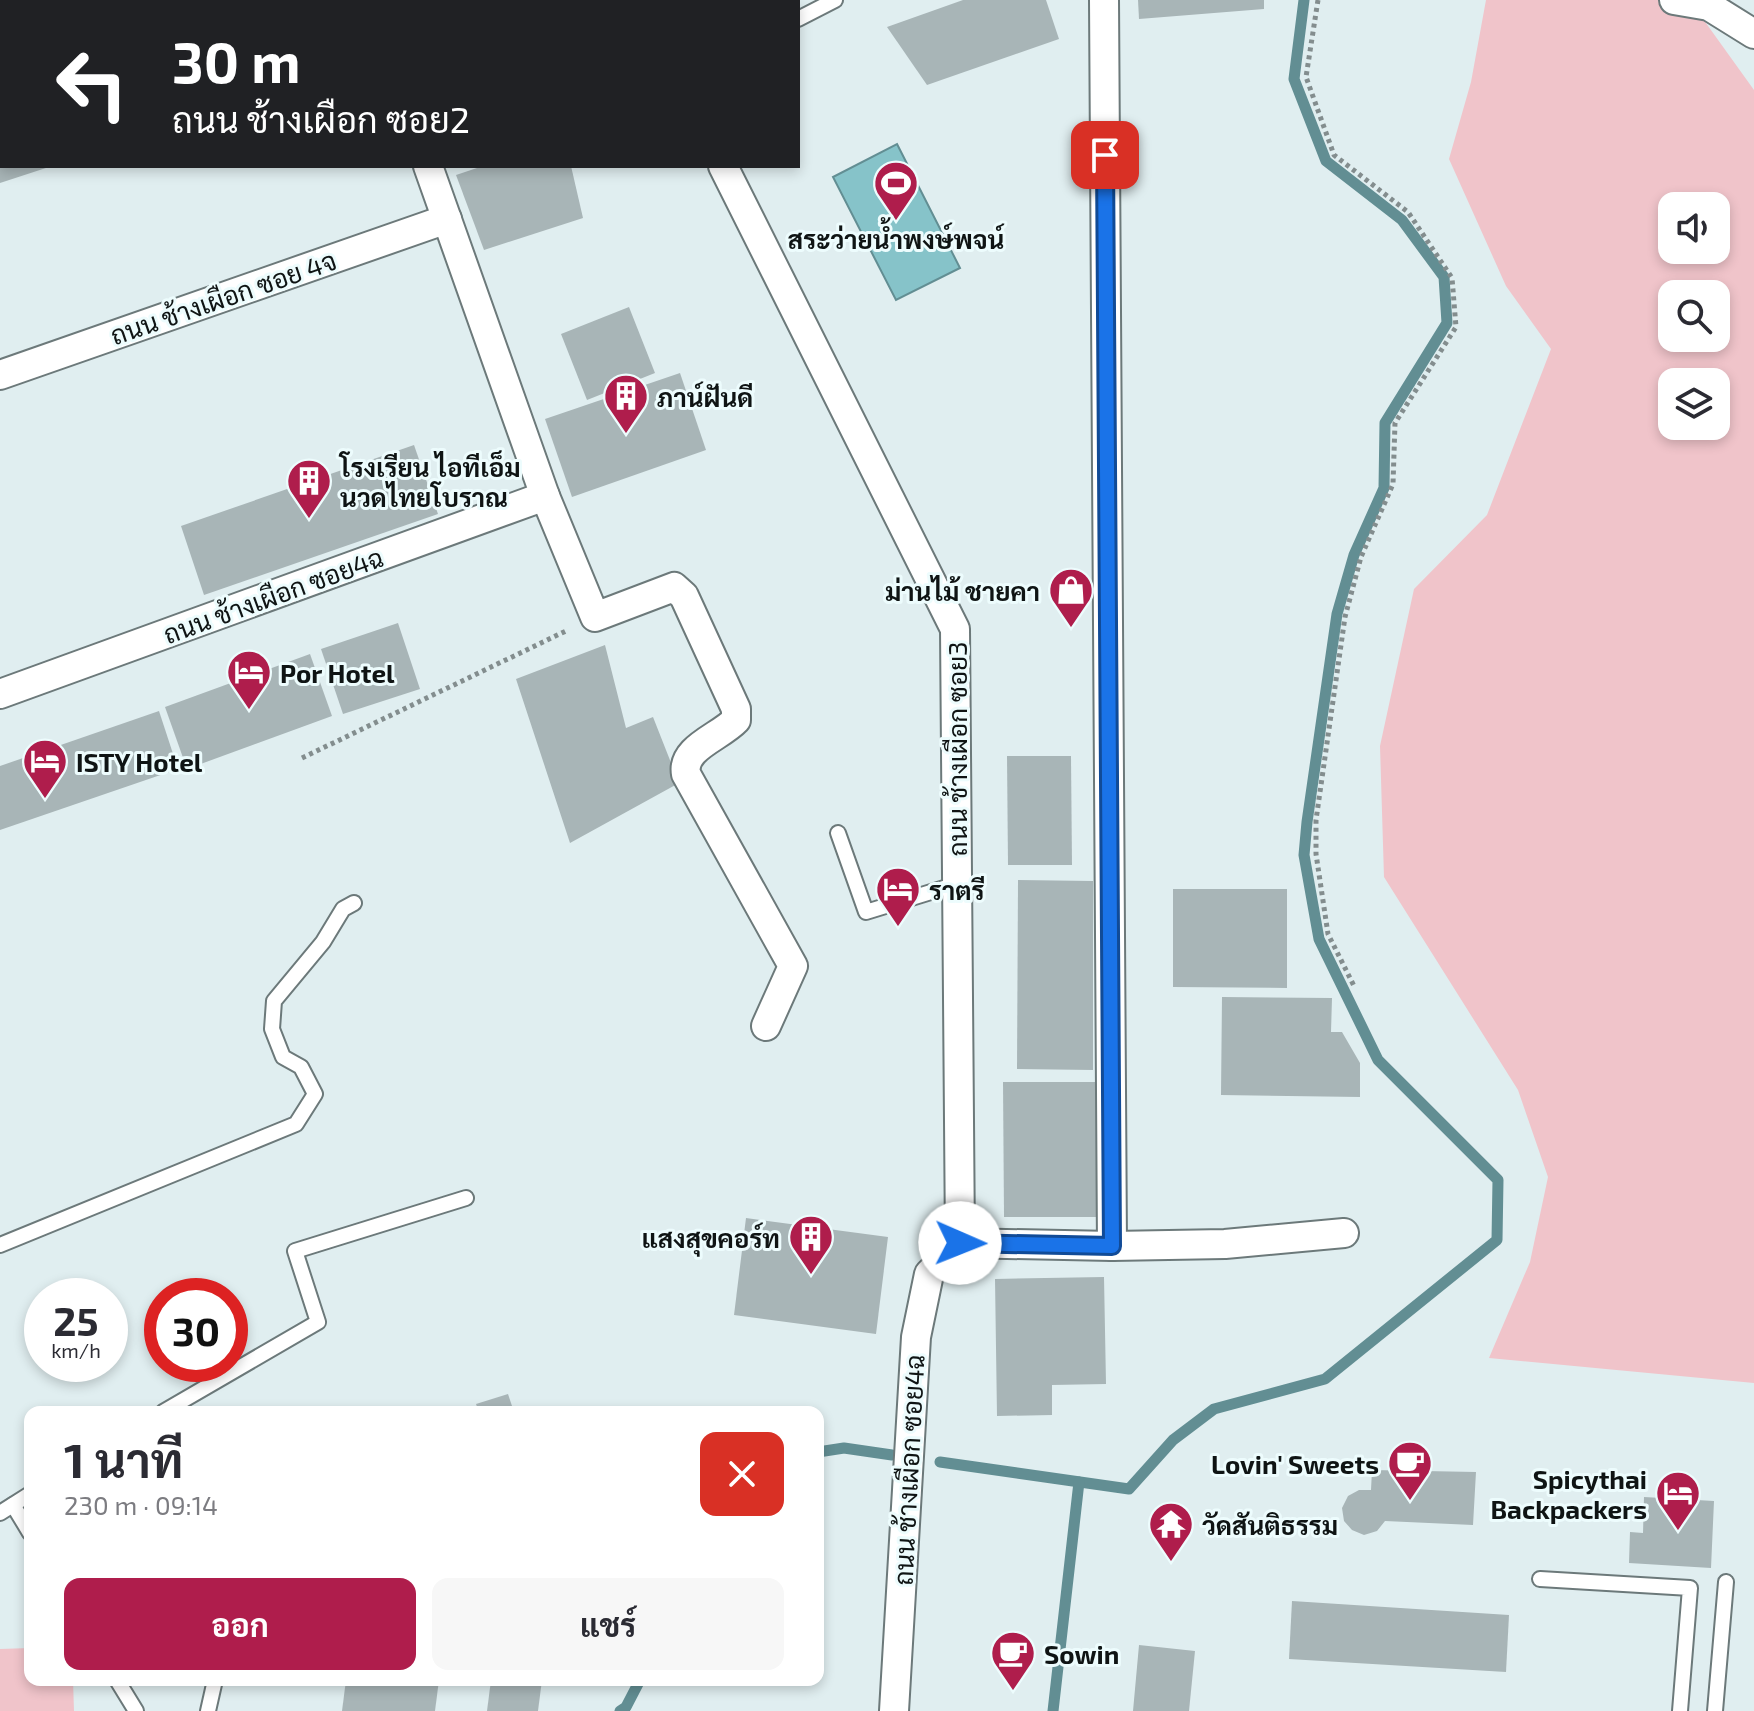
<!DOCTYPE html>
<html lang="th">
<meta charset="utf-8">
<style>
body{margin:0;font-family:"Exo 2",Sarabun,sans-serif;background:#f7f7f7;color:#2b2b33;height:100vh;display:flex;flex-direction:column;font-size:30px;white-space:nowrap}
*{box-sizing:border-box;margin:0}
p{font-size:26px;color:#7c7c81}
.icon{flex:none;width:44px;height:44px;fill:none;stroke:currentColor;stroke-width:2;stroke-linecap:round;stroke-linejoin:round}
.map{position:relative;flex:1;overflow:hidden}
.side{position:absolute;left:24px;top:1406px;width:800px;height:280px;display:flex;flex-direction:column;background:#fff;border-radius:16px;box-shadow:0 4px 12px #0003}
.side>*{flex:none}
.hud{position:absolute;left:0px;top:0px;width:800px;height:168px;box-shadow:0 4px 12px #0003;background:#202124;color:#fff;overflow:hidden}
.controls{position:absolute;left:1658px;top:192px;display:grid;gap:16px}
.controls a{display:grid;place-items:center;width:72px;height:72px;border-radius:16px;background:#fff;box-shadow:0 4px 12px #0003;font-size:40px}
.speed{position:absolute;left:24px;top:1278px;display:flex;gap:16px;font-size:40px;font-weight:700;text-align:center}
.speed>*{display:grid;place-content:center;width:104px;height:104px;border-radius:50%;background:#fff;box-shadow:0 4px 12px #0003;line-height:1}
.speed small{font-size:20px;font-weight:400}
.speed .limit{border:12px solid #d22;background:#fff;color:#111}
.pin{position:absolute;display:grid;place-items:center;width:68px;height:68px;color:#fff;margin:-34px;border-radius:16px;box-shadow:0 4px 12px #0006}
.me{position:absolute;width:88px;margin:-44px;rotate:91deg;stroke-linejoin:round;filter:drop-shadow(0 0 6px #0008)}
.turn{display:flex;align-items:center;gap:28px;height:168px;padding:0 40px;font-size:36px}
.turn .icon{width:104px;height:104px;stroke-width:2.5}
.turn b{display:block;font-size:56px;line-height:68px}
.round{display:grid;place-items:center;flex:none;width:84px;height:84px;border-radius:16px;background:#f7f7f7}
.summary{display:flex;align-items:center;justify-content:space-between;height:136px;padding:0 40px}
h1{font-size:48px;font-weight:700;line-height:60px}
.button{display:flex;gap:16px;margin-top:auto;padding:16px 40px}
.button a{flex:1;height:92px;border-radius:16px;background:#af1d4c;color:#fff;font-size:32px;font-weight:700;line-height:92px;text-align:center}
.button a+a{background:#f7f7f7;color:#2b2b33}
.map>svg:first-child{display:block}
.green{fill:#f0c4ca;fill-rule:evenodd}
.water{fill:#86c3c9;stroke:#628e93;stroke-width:2}
.lines{fill:none;stroke-linecap:round;stroke-linejoin:round}
.stream{stroke:#628e93;stroke-width:11}
.building{fill:#a8b5b7}
.service-casing{stroke:#6c797a;stroke-width:18}
.minor-casing{stroke:#6c797a;stroke-width:32}
.path{stroke:#838d8e;stroke-width:5;stroke-dasharray:4 4;stroke-linecap:butt}
.service{stroke:#fff;stroke-width:14}
.minor{stroke:#fff;stroke-width:28}
.route-casing{stroke:#114b97;stroke-width:20}
.route{stroke:#1a73e8;stroke-width:14}
.labels{text-anchor:middle;dominant-baseline:central;stroke-width:6;stroke-linejoin:round;paint-order:stroke}
.poi-label{font-size:26px;font-weight:bold;fill:#0f1414;stroke:#edfcfd;text-anchor:start}
.street-label{font-size:26px;fill:#0f1414;stroke:#edfcfd}
</style>
<div class="map">
<svg width="1754" height="1711" viewBox="0 0 1754 1711">
<rect width="100%" height="100%" fill="#e0eef0"/>
<g class="green">
<path d="M1486,0H1676L1698,12L1754,90V1383L1489,1358L1530,1262L1548,1177L1518,1090L1384,877L1380,746L1414,589L1487,515L1551,349L1506,286L1449,159L1471,82ZM1672,206H1716V250H1672ZM1672,294H1716V338H1672ZM1672,382H1716V426H1672Z"/>
<path d="M30,1648V1680H73L74,1711H0V1649Z"/>
</g>
<path class="water" d="M897,144L960,268L896,300L833,177Z"/>
<g class="lines">
<g class="stream">
<path d="M818,1452L844,1448L892,1455"/>
<path d="M940,1462L1129,1489L1173,1440L1214,1409L1325,1379L1497,1240L1498,1180L1378,1060L1319,939L1304,855L1307,822L1337,614L1354,555L1384,488L1385,423L1447,323L1444,277L1402,220L1326,161L1294,79L1304,0"/>
<path d="M620,1711L626,1707L640,1680"/>
<path d="M1053,1711L1079,1482"/>
</g>
</g>
<g class="building">
<path d="M963,0H1046L1059,39L927,85L887,27Z"/>
<path d="M1138,0H1264V9L1139,19Z"/>
<path d="M0,166H49V167L0,183Z"/>
<path d="M483,166H571L583,218L484,250L456,175Z"/>
<path d="M629,307L655,373L587,400L561,334Z"/>
<path d="M680,373L706,450L572,497L545,419Z"/>
<path d="M414,445L438,514L204,595L181,526Z"/>
<path d="M398,623L420,689L343,714L321,649Z"/>
<path d="M605,645L626,728L653,717L679,783L570,843L516,679Z"/>
<path d="M310,654L332,716L187,769L165,707Z"/>
<path d="M159,711L178,769L0,830V766Z"/>
<path d="M1007,756H1071L1072,865H1008Z"/>
<path d="M1018,880L1093,881V1070L1017,1069Z"/>
<path d="M1173,889H1287V988L1173,987Z"/>
<path d="M1222,997L1332,998L1331,1032H1342L1360,1063V1097L1221,1095Z"/>
<path d="M1003,1082H1098L1099,1217H1004Z"/>
<path d="M746,1218L888,1237L876,1334L734,1315Z"/>
<path d="M1104,1277L1106,1384L1052,1385V1415L997,1416L995,1279Z"/>
<path d="M508,1394L514,1412H479L476,1404Z"/>
<path d="M1372,1470L1476,1472L1473,1525L1385,1521L1377,1531L1364,1535L1352,1530L1344,1521L1342,1508L1348,1496L1359,1490H1371Z"/>
<path d="M1644,1497L1714,1501L1711,1568L1629,1563L1630,1532L1643,1533Z"/>
<path d="M1292,1601L1509,1615L1506,1672L1289,1659Z"/>
<path d="M1139,1645L1195,1651L1189,1711H1133Z"/>
<path d="M346,1680H439L435,1711H342Z"/>
<path d="M491,1680H542L538,1711H487Z"/>
</g>
<g class="lines">
<g class="service-casing">
<g id="service">
<path d="M798,19L835,0"/>
<path d="M838,833L866,912L957,884"/>
<path d="M0,1245L296,1124L315,1094L301,1067L283,1057L272,1029L274,1001L323,942L343,909L354,903"/>
<path d="M163,1412L318,1322L295,1251L466,1198"/>
<path d="M13,1505L30,1533"/>
<path d="M0,1513L30,1494"/>
<path d="M1540,1579L1690,1588L1680,1711"/>
<path d="M117,1680L136,1711"/>
<path d="M208,1711L215,1680"/>
<path d="M1715,1711L1726,1582"/>
</g>
</g>
<g class="minor-casing">
<g id="minor">
<path d="M372,0V2"/>
<path d="M643,0L644,2"/>
<path d="M1674,0L1709,6L1754,34"/>
<path d="M158,2L164,0"/>
<path d="M0,58L2,57"/>
<path d="M428,166L545,496L595,617L674,587L684,596L736,709V720C720,737 681,748 686,774L793,966L766,1026"/>
<path d="M723,166L955,629L960,1243"/>
<path d="M0,375L447,219"/>
<path d="M0,694L545,496"/>
<path d="M960,1243L1112,1246L1104,0"/>
<path d="M1112,1246L1225,1244L1344,1233"/>
<path d="M894,1711L916,1337L929,1274L960,1243"/>
</g>
</g>
<g class="path">
<path d="M1318,0L1306,77L1334,155L1408,212L1452,278L1456,327L1395,423L1393,484L1361,557L1345,617L1316,820V854L1328,934L1355,988"/>
<path d="M302,758L568,630"/>
</g>
<use href="#service" class="service"/>
<use href="#minor" class="minor"/>
</g>
<g class="lines">
<g class="route-casing">
<path id="route" d="M960,1243L1112,1246L1105,155"/>
</g>
<use href="#route" class="route"/>
</g>
<defs>
<g id="stadium-pin" transform="scale(2.3)"><path d="M0 17L-7.5 6A9.5 9.5 0 1 1 7.5 6Z" fill="#af1d4c" stroke="#edfcfd"/><path d="M0-5a6.5 5 0 1 0 0 10a6.5 5 0 1 0 0-10ZM-3.5-1.8h7v3.6h-7Z" fill="#fff"/></g>
<g id="building-pin" transform="scale(2.3)"><path d="M0 17L-7.5 6A9.5 9.5 0 1 1 7.5 6Z" fill="#af1d4c" stroke="#edfcfd"/><path d="M-4-6H4V6H1V3H-1V6H-4ZM-2.5-4.3h1.7v1.8h-1.7ZM.8-4.3h1.7v1.8H.8ZM-2.5-1h1.7V.8h-1.7ZM.8-1h1.7V.8H.8Z" fill="#fff"/></g>
<g id="shop-pin" transform="scale(2.3)"><path d="M0 17L-7.5 6A9.5 9.5 0 1 1 7.5 6Z" fill="#af1d4c" stroke="#edfcfd"/><path d="M-5-2.5h2.3a2.7 3.5 0 0 1 5.4 0H5L5.5 6h-11ZM-1.5-2.5h3a1.5 2.3 0 0 0-3 0Z" fill="#fff"/></g>
<g id="hotel-pin" transform="scale(2.3)"><path d="M0 17L-7.5 6A9.5 9.5 0 1 1 7.5 6Z" fill="#af1d4c" stroke="#edfcfd"/><path d="M-6-4.5h1.5V1H6V5H4.5V3h-9V5H-6ZM-4 0a1.8 1.8 0 1 1 3.6 0ZM.5 0V-2.5h3Q6-2.5 6 0Z" fill="#fff"/></g>
<g id="cafe-pin" transform="scale(2.3)"><path d="M0 17L-7.5 6A9.5 9.5 0 1 1 7.5 6Z" fill="#af1d4c" stroke="#edfcfd"/><path d="M-5.5-4.5H6V0H3Q3 3.5 0 3.5H-2.5Q-5.5 3.5-5.5 0ZM3-3.2v2h1.7v-2ZM-6 4.5H4V6H-6Z" fill="#fff"/></g>
<g id="temple-pin" transform="scale(2.3)"><path d="M0 17L-7.5 6A9.5 9.5 0 1 1 7.5 6Z" fill="#af1d4c" stroke="#edfcfd"/><path d="M0-6L5-2H3V0L6.5 2.5H4V6H1.5V3h-3V6H-4V2.5H-6.5L-3 0V-2H-5Z" fill="#fff"/></g>
</defs>
<g fill-rule="evenodd">
<use href="#stadium-pin" x="896" y="183"/>
<use href="#building-pin" x="626" y="396"/>
<use href="#building-pin" x="309" y="481"/>
<use href="#shop-pin" x="1071" y="590"/>
<use href="#hotel-pin" x="249" y="672"/>
<use href="#hotel-pin" x="45" y="761"/>
<use href="#hotel-pin" x="898" y="889"/>
<use href="#building-pin" x="811" y="1237"/>
<use href="#cafe-pin" x="1410" y="1463"/>
<use href="#hotel-pin" x="1678" y="1493"/>
<use href="#temple-pin" x="1171" y="1524"/>
<use href="#cafe-pin" x="1013" y="1653"/>
</g>
<g class="labels">
<g class="poi-label">
<text x="896" y="238" text-anchor="middle">สระว่ายน้ำพงษ์พจน์</text>
<text x="657" y="396">ภาน์ฝันดี</text>
<text x="340" y="466">โรงเรียน ไอทีเอ็ม<tspan x="340" dy="30">นวดไทยโบราณ</tspan></text>
<text x="1040" y="590" text-anchor="end">ม่านไม้ ชายคา</text>
<text x="280" y="672">Por Hotel</text>
<text x="76" y="761">ISTY Hotel</text>
<text x="929" y="889">ราตรี</text>
<text x="780" y="1237" text-anchor="end">แสงสุขคอร์ท</text>
<text x="1379" y="1463" text-anchor="end">Lovin' Sweets</text>
<text x="1647" y="1478" text-anchor="end">Spicythai<tspan x="1647" dy="30">Backpackers</tspan></text>
<text x="1202" y="1524">วัดสันติธรรม</text>
<text x="1044" y="1653">Sowin</text>
</g>
<g class="street-label">
<text transform="translate(223 297) rotate(-19)">ถนน ช้างเผือก ซอย 4จ</text>
<text transform="translate(273 595) rotate(-20)">ถนน ช้างเผือก ซอย4ฉ</text>
<text transform="translate(956 749) rotate(-90)">ถนน ช้างเผือก ซอย3</text>
<text transform="translate(908 1470) rotate(-87)">ถนน ช้างเผือก ซอย4ฉ</text>
</g>
</g>
</svg>
<div class="controls">
<a><svg class="icon" aria-label="sound" viewBox="0 0 24 24"><path d="M4 9h4l5-4v14l-5-4H4zM17 9q2 3 0 6"/></svg></a>
<a><svg class="icon" aria-label="search" viewBox="0 0 24 24"><circle cx="10" cy="10" r="6"/><path d="M15 15l6 6"/></svg></a>
<a><svg class="icon" aria-label="layers" viewBox="0 0 24 24"><path d="M12 4l9 5-9 5-9-5zM3 14l9 5 9-5"/></svg></a>
</div>
<div class="speed"><div>25<small>km/h</small></div><div class="limit">30</div></div>
<div class="pin" style="left:1105px;top:155px;background:#d93025"><svg class="icon" aria-label="arrive" viewBox="0 0 24 24"><path d="M6 21V4h12l-3 4 3 4H6"/></svg></div>
<svg class="me" style="left:960px;top:1243px" viewBox="-20 -20 40 40"><circle r="19" fill="#fff"/><path d="M0-13L10 11 0 6-10 11z" fill="#1a73e8"/></svg>
<div class="hud">
<div class="turn"><svg class="icon" aria-label="left" viewBox="0 0 24 24"><path d="M17 20v-9H6M10 6l-5 5 5 5"/></svg><div><b>30 m</b>ถนน ช้างเผือก ซอย2</div></div>
</div>
<section class="side">
<div class="summary"><div><h1>1 นาที</h1><p>230 m · 09:14</p></div><a class="round" style="background:#d93025;color:#fff"><svg class="icon" aria-label="close" viewBox="0 0 24 24"><path d="M6 6l12 12M18 6L6 18"/></svg></a></div>
<div class="button"><a>ออก</a><a>แชร์</a></div>
</section>
</div>
